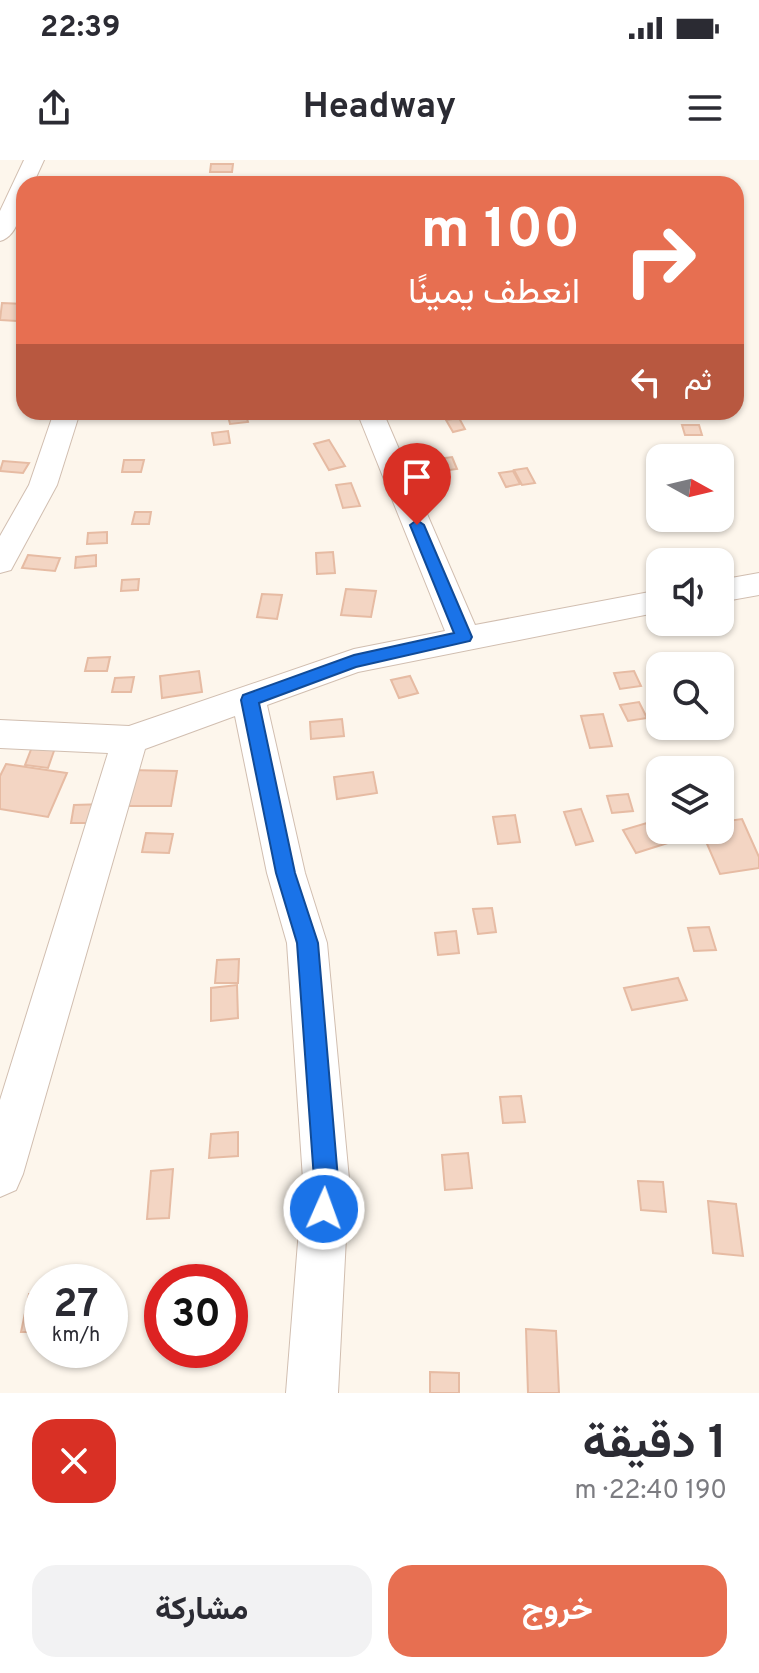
<!DOCTYPE html>
<html lang="ar">
<meta charset="utf-8">
<style>
body{margin:0;font-family:Overpass,Vazirmatn,sans-serif;background:#f2f2f3;color:#2b2b33;direction:rtl;height:100vh;display:flex;flex-direction:column;font-size:30px;white-space:nowrap}
*{box-sizing:border-box;margin:0}
p{font-size:26px;color:#7c7c81}
.icon{flex:none;width:44px;height:44px;fill:none;stroke:currentColor;stroke-width:2;stroke-linecap:round;stroke-linejoin:round}
.map{position:relative;height:1233px;overflow:hidden;direction:ltr}
.side{display:flex;flex-direction:column;background:#fff;flex:1}
.side>*{flex:none}
.banner{position:absolute;left:16px;top:16px;width:728px;height:244px;border-radius:24px;box-shadow:0 2px 6px #0004;direction:rtl;background:#e76f51;color:#fff;overflow:hidden}
.needle{width:52px;rotate:98deg}
.tools{position:absolute;left:646px;top:284px;display:grid;gap:16px}
.tools a{display:grid;place-items:center;width:88px;height:88px;border-radius:16px;background:#fff;box-shadow:0 2px 6px #0004;font-size:40px}
.speed{position:absolute;left:24px;top:1104px;display:flex;gap:16px;font-size:40px;font-weight:700;text-align:center}
.speed>*{display:grid;place-content:center;width:104px;height:104px;border-radius:50%;background:#fff;box-shadow:0 2px 6px #0004;line-height:1}
.speed small{font-size:20px;font-weight:400}
.speed .limit{border:12px solid #d22;background:#fff;color:#111}
.pin{position:absolute;display:grid;place-items:center;width:68px;height:68px;color:#fff;margin:-82px -34px;border-radius:50% 50% 50% 0;rotate:-45deg;box-shadow:0 0 8px #0007}
.pin .icon{rotate:45deg}
.me{position:absolute;width:88px;margin:-44px;rotate:2deg;stroke-linejoin:round;filter:drop-shadow(0 0 6px #0008)}
.turn{display:flex;align-items:center;gap:28px;height:168px;padding:0 32px;font-size:36px}
.turn .icon{width:104px;height:104px;stroke-width:2.5}
.turn b{display:block;font-size:56px;line-height:68px}
.then{display:flex;align-items:center;height:76px;padding:0 32px;background:#0003;gap:16px;font-size:30px}
.round{display:grid;place-items:center;flex:none;width:84px;height:84px;border-radius:24px;background:#f2f2f3}
.overview{display:flex;align-items:center;justify-content:space-between;height:136px;padding:0 32px}
h1{font-size:48px;font-weight:700;line-height:60px}
.cta{display:flex;gap:16px;margin-top:auto;padding:16px 32px}
.cta a{flex:1;height:92px;border-radius:24px;background:#e76f51;color:#fff;font-size:32px;font-weight:700;line-height:92px;text-align:center}
.cta a+a{background:#f2f2f3;color:#2b2b33}
.status{display:flex;justify-content:space-between;align-items:center;height:56px;padding:0 40px;background:#fff;direction:ltr}
.status svg{height:22px;fill:currentColor}
header{display:flex;justify-content:space-between;align-items:center;height:104px;padding:0 32px;background:#fff;font-size:36px;font-weight:700}
.map>svg:first-child{display:block}
.building{fill:#f3d5c3;stroke:#e6bba3;stroke-width:2}
.lines{fill:none;stroke-linecap:round;stroke-linejoin:round}
.minor-casing{stroke:#d1beb0;stroke-width:2}
.minor{fill:#fff;fill-rule:evenodd}
.route{fill:#1a73e8;stroke:#114b97;stroke-width:2}
</style>
<div class="status"><b>22:39</b><svg viewBox="0 0 49 12"><path d="M0 12V9h3v3zM5 12V6h3v6zM10 12V3h3v9zM15 12V0h3v12zM26 1h20v11H26zM47 4h2v5h-2z"/></svg></div>
<header><svg class="icon" aria-label="menu" viewBox="0 0 24 24"><path d="M4 6h16M4 12h16M4 18h16"/></svg>Headway<svg class="icon" aria-label="share" viewBox="0 0 24 24"><path d="M12 15V3M7 8l5-5 5 5M5 13v7h14v-7"/></svg></header>
<div class="map">
<svg width="759" height="1233" viewBox="0 0 759 1233">
<rect width="100%" height="100%" fill="#fdf6ec"/>
<g class="building">
<path d="M211,4H233L232,12H210Z"/>
<path d="M2,143L24,144L17,161L0,160Z"/>
<path d="M227,252H245L248,262L230,264Z"/>
<path d="M459,258L465,269L453,272L446,260Z"/>
<path d="M682,265H699L702,275H685Z"/>
<path d="M228,271L230,283L214,285L212,273Z"/>
<path d="M329,280L345,306L329,310L314,284Z"/>
<path d="M452,297L457,309L442,311L437,299Z"/>
<path d="M124,300H144L141,312H122Z"/>
<path d="M3,301L29,303L23,313L0,311Z"/>
<path d="M527,308L535,323L522,325L514,310Z"/>
<path d="M513,311L520,324L506,327L499,313Z"/>
<path d="M351,323L360,346L343,348L336,325Z"/>
<path d="M135,352H151L149,364H132Z"/>
<path d="M107,372V383L87,384L88,373Z"/>
<path d="M333,392L335,413L317,414L316,393Z"/>
<path d="M28,395L60,398L55,411L22,408Z"/>
<path d="M96,395V406L75,408L76,397Z"/>
<path d="M139,419L138,430L121,431L122,420Z"/>
<path d="M346,429L376,431L371,457L341,455Z"/>
<path d="M262,434L282,435L277,459L257,457Z"/>
<path d="M110,497L107,511H85L88,498Z"/>
<path d="M199,511L202,532L162,538L160,516Z"/>
<path d="M634,511L641,526L620,529L614,513Z"/>
<path d="M410,516L418,533L399,538L391,520Z"/>
<path d="M134,517L131,532H112L115,518Z"/>
<path d="M639,542L647,558L628,561L620,545Z"/>
<path d="M720,552L728,570L706,572L703,566H720Z"/>
<path d="M603,554L612,586L590,588L581,556Z"/>
<path d="M342,559L344,576L311,579L310,562Z"/>
<path d="M32,587L55,588L48,608L25,605Z"/>
<path d="M6,604L67,613L48,657L0,649V616Z"/>
<path d="M129,610L177,611L171,646H122Z"/>
<path d="M373,612L377,633L337,639L334,617Z"/>
<path d="M628,634L633,651L612,653L607,636Z"/>
<path d="M105,644L101,663H71L74,645Z"/>
<path d="M581,649L593,681L576,685L564,652Z"/>
<path d="M515,655L520,682L498,684L493,657Z"/>
<path d="M742,659L759,697V708L720,714L701,670H720V662Z"/>
<path d="M657,660L660,670L671,682L636,693L623,670Z"/>
<path d="M146,673L173,674L169,693L142,692Z"/>
<path d="M492,748L496,772L478,774L473,749Z"/>
<path d="M709,767L716,790L694,791L688,768Z"/>
<path d="M456,771L459,793L438,795L435,773Z"/>
<path d="M239,799L238,823H215L217,800Z"/>
<path d="M678,818L687,840L632,850L624,828Z"/>
<path d="M237,825L238,858L211,861V828Z"/>
<path d="M521,936L525,962L503,963L500,937Z"/>
<path d="M238,972V996L209,998L211,974Z"/>
<path d="M468,993L472,1028L445,1030L442,995Z"/>
<path d="M173,1009L169,1058L147,1059L151,1011Z"/>
<path d="M638,1021L663,1022L666,1052L641,1050Z"/>
<path d="M708,1041L736,1044L743,1096L713,1093Z"/>
<path d="M29,1134H42V1172H21Z"/>
<path d="M110,1137H118L112,1175H110Z"/>
<path d="M526,1169L556,1171L559,1233H528Z"/>
<path d="M430,1212L459,1213V1233H430Z"/>
</g>
<g class="lines">
<g class="minor-casing">
<g id="minor">
<path d="M24,0H44L33,24H24C24,42 20,76 0,81V51Z"/>
<path d="M54,252H80L57,325L11,410L0,413V376L29,325Z"/>
<path d="M357,252H383L475,465L660,430V452L358,512L267,545L305,713L327,783L349,1019L338,1233H286L303,1019L287,783L267,713L235,556L145,589L23,1014L16,1030L0,1037V940L108,593L0,588V560L129,566L354,489L445,471Z"/>
<path d="M759,413V435L720,442V420Z"/>
</g>
</g>
<use href="#minor" class="minor"/>
</g>
<path class="route" d="M417,360L424,365L472,477L470,481L356,507L259,543L295,713L318,783L338,1019L332,1058L324,1061L315,1058L312,1049L314,1019L297,783L276,713L241,540L243,535L354,495L454,473L410,365Z"/>
</svg>
<div class="tools">
<a><svg class="needle" viewBox="-14 -14 28 28"><path d="M0-13l5 13h-10z" fill="#e53935"/><path d="M0 13l5-13h-10z" fill="#7c7c81"/></svg></a>
<a><svg class="icon" aria-label="sound" viewBox="0 0 24 24"><path d="M4 9h4l5-4v14l-5-4H4zM17 9q2 3 0 6"/></svg></a>
<a><svg class="icon" aria-label="search" viewBox="0 0 24 24"><circle cx="10" cy="10" r="6"/><path d="M15 15l6 6"/></svg></a>
<a><svg class="icon" aria-label="layers" viewBox="0 0 24 24"><path d="M12 4l9 5-9 5-9-5zM3 14l9 5 9-5"/></svg></a>
</div>
<div class="speed"><div>27<small>km/h</small></div><div class="limit">30</div></div>
<div class="pin" style="left:417px;top:365px;background:#d93025"><svg class="icon" aria-label="arrive" viewBox="0 0 24 24"><path d="M6 21V4h12l-3 4 3 4H6"/></svg></div>
<svg class="me" style="left:324px;top:1049px" viewBox="-20 -20 40 40"><circle r="17" fill="#1a73e8" stroke="#fff" stroke-width="3"/><path d="M0-11L8 9 0 5-8 9z" fill="#fff"/></svg>
<div class="banner">
<div class="turn"><svg class="icon" aria-label="right" viewBox="0 0 24 24"><path d="M7 20v-9h11M14 6l5 5-5 5"/></svg><div><b>100 m</b>انعطف يمينًا</div></div>
<div class="then">ثم<svg class="icon" aria-label="left" viewBox="0 0 24 24"><path d="M17 20v-9H6M10 6l-5 5 5 5"/></svg></div>
</div>
</div>
<section class="side">
<div class="overview"><div><h1>1 دقيقة</h1><p>190 m · 22:40</p></div><a class="round" style="background:#d93025;color:#fff"><svg class="icon" aria-label="close" viewBox="0 0 24 24"><path d="M6 6l12 12M18 6L6 18"/></svg></a></div>
<div class="cta"><a>خروج</a><a>مشاركة</a></div>
</section>
